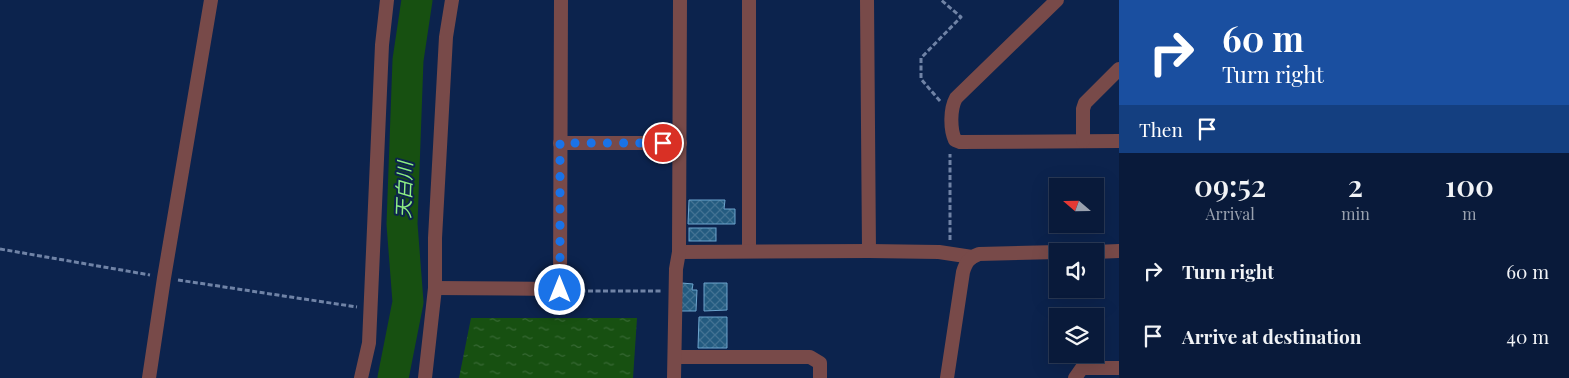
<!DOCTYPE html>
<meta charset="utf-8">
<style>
body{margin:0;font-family:"Playfair Display","Noto Sans JP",serif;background:#172745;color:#f1f3f6;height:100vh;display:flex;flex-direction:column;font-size:19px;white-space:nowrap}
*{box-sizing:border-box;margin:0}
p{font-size:16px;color:#99a1af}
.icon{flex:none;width:28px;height:28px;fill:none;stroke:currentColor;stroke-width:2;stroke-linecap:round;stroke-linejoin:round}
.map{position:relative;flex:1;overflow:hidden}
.panel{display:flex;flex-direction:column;background:#091a3a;width:450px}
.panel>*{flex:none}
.banner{background:#1a4fa0;color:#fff;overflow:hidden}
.needle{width:32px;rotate:290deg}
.tools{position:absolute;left:1049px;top:178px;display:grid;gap:10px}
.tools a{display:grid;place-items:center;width:55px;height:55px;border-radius:0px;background:#091a3a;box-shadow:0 5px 20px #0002,0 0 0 1px #293854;font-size:25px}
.pin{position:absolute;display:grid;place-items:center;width:42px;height:42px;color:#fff;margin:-21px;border:2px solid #fff;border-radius:50%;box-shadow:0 1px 5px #0007}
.me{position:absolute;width:55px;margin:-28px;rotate:0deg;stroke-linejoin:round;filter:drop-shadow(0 0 4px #0008)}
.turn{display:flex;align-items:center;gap:18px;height:105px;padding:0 20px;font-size:22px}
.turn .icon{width:65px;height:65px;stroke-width:2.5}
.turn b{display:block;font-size:35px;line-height:42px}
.then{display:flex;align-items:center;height:48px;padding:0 20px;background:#0003;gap:10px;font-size:19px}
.eta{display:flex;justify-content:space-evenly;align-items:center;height:85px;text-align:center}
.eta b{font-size:30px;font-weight:600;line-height:35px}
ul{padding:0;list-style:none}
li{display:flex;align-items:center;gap:15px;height:65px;padding:0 20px}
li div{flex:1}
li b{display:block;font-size:19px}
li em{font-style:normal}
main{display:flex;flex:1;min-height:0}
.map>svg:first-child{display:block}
.water{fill:url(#water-ripples)}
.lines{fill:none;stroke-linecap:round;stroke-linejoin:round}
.river{stroke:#175011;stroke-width:31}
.building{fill:url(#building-cross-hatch);stroke:#6da5ce}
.path{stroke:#7083a6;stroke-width:3;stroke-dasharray:5 2.5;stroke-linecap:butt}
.minor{stroke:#784a49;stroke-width:14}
.tertiary{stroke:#784a49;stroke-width:14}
.route{stroke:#1a73e8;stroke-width:9;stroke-dasharray:0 16.2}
.labels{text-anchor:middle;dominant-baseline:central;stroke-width:4;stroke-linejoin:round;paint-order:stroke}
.water-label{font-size:19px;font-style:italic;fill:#8eee83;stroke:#0c234d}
</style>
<main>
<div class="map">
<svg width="1119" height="378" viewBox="0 0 1119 378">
<defs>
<pattern id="water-ripples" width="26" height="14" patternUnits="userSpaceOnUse" patternTransform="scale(1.25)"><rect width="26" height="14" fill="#175011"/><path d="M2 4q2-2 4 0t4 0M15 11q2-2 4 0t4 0" fill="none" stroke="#386935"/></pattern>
<pattern id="building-cross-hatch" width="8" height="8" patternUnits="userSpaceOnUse" patternTransform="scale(1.25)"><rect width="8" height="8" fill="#235b80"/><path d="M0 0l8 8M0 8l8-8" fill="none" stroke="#427293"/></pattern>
</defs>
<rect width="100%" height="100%" fill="#0c234d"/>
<path class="water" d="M471,318H637L633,378H459Z"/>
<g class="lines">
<path class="river" d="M393,378L408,302L402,224L408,60L417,0"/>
</g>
<g class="building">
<path d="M689,200H725L724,209H735V224H688Z"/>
<rect x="689" y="228" width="27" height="13"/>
<path d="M682,283L693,284L692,290H697L696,311H681Z"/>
<path d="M704,283H727V310L704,311Z"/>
<path d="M699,317H727V348H698Z"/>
</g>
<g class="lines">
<g class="path">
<path d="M940,101L921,79V58L961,17L941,0"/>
<path d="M950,240V154"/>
<path d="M0,249L150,275"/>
<path d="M178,280L357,307"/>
<path d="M573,291H662"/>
</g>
<g class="minor">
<path d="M749,0V251"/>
<path d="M867,0L869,251"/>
<path d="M1057,0L956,98C950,109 950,129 955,140L960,142L1119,141"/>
<path d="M1083,141V109L1085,103L1119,69"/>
<path d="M560,143H680"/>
<path d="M679,252L869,251L939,252L972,257"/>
<path d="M435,288L560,289L561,0"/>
<path d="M676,357H810L820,363V378"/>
<path d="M149,378L164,278L211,0"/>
<path d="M361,378L369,343L382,45L387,0"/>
<path d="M425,378L435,288V238L446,37L452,0"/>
<path d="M674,378L676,269L679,252L680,0"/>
<path d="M1075,378L1082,368H1119"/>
</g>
<g class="tertiary">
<path d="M1095,252L1119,251"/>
<path d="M947,378L963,272C966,262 969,258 979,254L1058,252"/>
</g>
</g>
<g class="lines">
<path class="route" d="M560,290V143H663"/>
</g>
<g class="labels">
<g class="water-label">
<text transform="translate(403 190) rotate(-88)">天白川</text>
</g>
</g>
</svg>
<div class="tools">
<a><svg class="needle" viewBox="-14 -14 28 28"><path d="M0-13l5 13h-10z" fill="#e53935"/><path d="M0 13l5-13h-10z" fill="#99a1af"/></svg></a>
<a><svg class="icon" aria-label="sound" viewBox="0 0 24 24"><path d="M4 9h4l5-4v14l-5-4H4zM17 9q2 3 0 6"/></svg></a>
<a><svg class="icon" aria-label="layers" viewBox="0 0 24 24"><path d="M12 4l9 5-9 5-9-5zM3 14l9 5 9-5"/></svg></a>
</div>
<div class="pin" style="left:663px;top:143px;background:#d93025"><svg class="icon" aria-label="arrive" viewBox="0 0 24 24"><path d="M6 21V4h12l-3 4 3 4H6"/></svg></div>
<svg class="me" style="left:560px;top:290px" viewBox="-20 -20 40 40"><circle r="17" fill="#1a73e8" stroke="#fff" stroke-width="3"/><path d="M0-11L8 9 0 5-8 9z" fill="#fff"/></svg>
</div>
<section class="panel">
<div class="banner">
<div class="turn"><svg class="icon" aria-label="right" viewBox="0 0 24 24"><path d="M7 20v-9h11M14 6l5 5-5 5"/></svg><div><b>60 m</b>Turn right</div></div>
<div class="then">Then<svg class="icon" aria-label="arrive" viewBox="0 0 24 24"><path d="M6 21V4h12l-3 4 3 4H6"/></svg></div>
</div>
<div class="eta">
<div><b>09:52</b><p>Arrival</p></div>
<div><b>2</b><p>min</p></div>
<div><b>100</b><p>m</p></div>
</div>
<ul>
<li><svg class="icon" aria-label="right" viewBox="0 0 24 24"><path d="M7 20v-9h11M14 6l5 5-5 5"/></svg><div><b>Turn right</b></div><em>60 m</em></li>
<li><svg class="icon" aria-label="arrive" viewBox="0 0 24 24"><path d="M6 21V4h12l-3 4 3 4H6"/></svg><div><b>Arrive at destination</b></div><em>40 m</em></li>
</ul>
</section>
</main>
